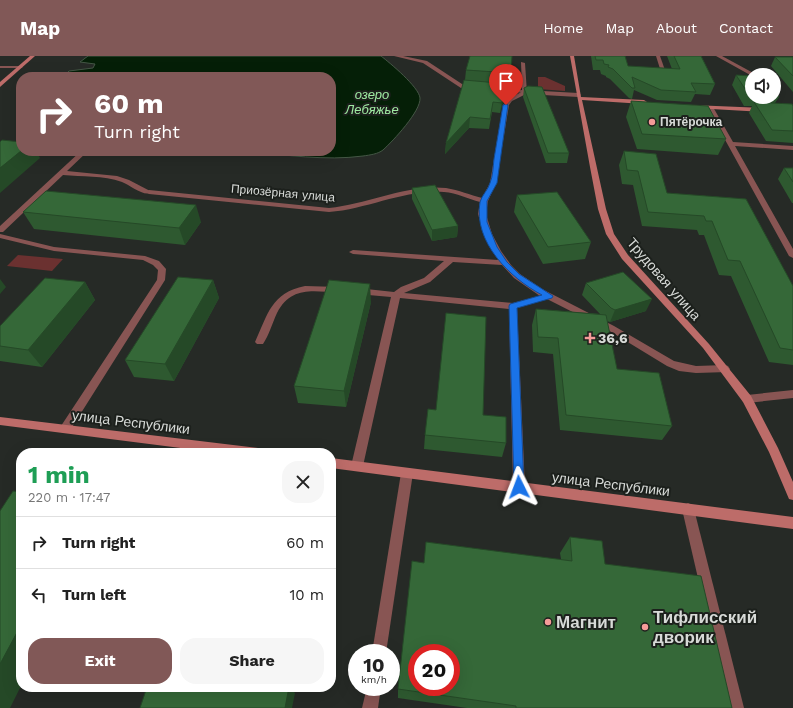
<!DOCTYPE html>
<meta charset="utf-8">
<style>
body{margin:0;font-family:"Work Sans",sans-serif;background:#f6f6f6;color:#222;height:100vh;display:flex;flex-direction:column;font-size:15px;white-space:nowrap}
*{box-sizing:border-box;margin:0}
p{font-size:13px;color:#767676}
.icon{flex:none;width:22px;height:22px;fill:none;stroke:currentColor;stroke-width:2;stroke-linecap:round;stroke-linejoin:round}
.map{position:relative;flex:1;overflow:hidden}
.details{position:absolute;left:16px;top:392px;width:320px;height:244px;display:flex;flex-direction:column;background:#fff;border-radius:16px;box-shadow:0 4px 16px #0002}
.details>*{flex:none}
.top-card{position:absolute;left:16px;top:16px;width:320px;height:84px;border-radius:16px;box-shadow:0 4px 16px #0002;background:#815857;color:#fff;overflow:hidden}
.buttons{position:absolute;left:745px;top:12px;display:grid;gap:8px}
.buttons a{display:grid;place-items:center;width:36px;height:36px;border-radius:50%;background:#fff;box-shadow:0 4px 16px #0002;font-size:20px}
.speed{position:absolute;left:348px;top:588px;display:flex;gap:8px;font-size:20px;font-weight:700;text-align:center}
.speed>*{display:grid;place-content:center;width:52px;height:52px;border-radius:50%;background:#fff;box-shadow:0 4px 16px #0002;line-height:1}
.speed small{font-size:10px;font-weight:400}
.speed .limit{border:6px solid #d22;background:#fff;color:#111}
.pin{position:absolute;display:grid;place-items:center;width:34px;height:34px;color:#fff;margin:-41px -17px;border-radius:50% 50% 50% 0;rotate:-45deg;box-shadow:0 0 4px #0007}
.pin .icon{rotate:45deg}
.me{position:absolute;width:44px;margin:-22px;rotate:357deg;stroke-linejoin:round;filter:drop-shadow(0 0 3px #0008)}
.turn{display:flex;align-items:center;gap:14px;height:84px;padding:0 12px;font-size:18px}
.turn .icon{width:52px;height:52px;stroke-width:2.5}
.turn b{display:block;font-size:28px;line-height:34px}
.round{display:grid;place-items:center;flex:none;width:42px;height:42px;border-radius:16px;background:#f6f6f6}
.headline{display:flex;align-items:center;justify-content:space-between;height:68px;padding:0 12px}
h1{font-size:24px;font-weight:700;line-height:30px;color:#1e9e55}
.button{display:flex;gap:8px;margin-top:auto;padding:8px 12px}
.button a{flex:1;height:46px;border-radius:16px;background:#815857;color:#fff;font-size:16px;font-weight:700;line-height:46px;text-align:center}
.button a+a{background:#f6f6f6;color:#222}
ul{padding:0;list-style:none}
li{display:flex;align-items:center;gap:12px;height:52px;padding:0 12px;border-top:1px solid #e0e0e0}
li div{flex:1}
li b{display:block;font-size:15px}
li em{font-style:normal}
header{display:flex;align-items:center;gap:24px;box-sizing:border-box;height:56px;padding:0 20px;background:#815857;color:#fff}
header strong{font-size:19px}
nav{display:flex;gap:22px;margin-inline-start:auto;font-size:14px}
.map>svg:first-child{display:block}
.green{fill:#6b3130}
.water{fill:#051f07;stroke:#445745}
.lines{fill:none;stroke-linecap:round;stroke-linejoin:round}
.lane{fill:#885553;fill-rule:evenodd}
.street{fill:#885553;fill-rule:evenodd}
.secondary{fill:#bd6c69;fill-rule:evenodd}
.wall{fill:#2e5930}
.shaded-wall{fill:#254927}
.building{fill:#356838;stroke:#254927;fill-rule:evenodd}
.route{fill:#1a73e8;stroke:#114b97}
.poi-dot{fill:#f59b98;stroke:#1c201c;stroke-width:1.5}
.labels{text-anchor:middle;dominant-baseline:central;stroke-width:4;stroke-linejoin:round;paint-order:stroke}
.far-poi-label{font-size:12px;font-weight:bold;fill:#d7dad7;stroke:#1c201c;text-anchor:start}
.far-street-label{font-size:12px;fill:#d7dad7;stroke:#1c201c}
.far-water-label{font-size:13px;font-style:italic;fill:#9feaa2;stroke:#1c201c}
.street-label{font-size:14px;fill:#d7dad7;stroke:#1c201c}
.poi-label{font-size:14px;font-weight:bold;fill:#d7dad7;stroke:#1c201c;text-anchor:start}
.near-poi-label{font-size:17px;font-weight:bold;fill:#d7dad7;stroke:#1c201c;text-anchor:start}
</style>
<header>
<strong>Map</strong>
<nav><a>Home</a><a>Map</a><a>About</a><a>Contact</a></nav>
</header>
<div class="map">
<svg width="793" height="652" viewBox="0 0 793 652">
<rect width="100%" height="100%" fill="#262a26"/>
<g class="green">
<path d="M538,21H545L565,30V35L538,33Z"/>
<path d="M18,199L63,203L52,215L7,210Z"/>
</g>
<path class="water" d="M88,0H381C390,7 419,31 420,42C421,55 393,85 383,94C378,98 370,99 363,100C326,105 285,99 247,95H331V21H63L69,15L93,12L95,8L80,6Z"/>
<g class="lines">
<g class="lane">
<path d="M394,0H403L427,5L465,30L479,33L476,35L461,32L423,7Z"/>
<path d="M656,0H660L666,17L661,16Z"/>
<path d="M716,0H722L757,19L752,20Z"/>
<path d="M521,6L525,7L527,37L494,35V33L496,32L522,34Z"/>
<path d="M0,10H21L23,11L21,12H0Z"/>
<path d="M708,50L713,51L733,86L793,90V94L735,90L793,193V202L789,200L707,51Z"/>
<path d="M81,95H88L67,115L117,120L129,124L152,136C145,142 130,129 122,126C103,119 82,121 63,119L3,176H0V170Z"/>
<path d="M485,176H491L501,195L511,209L520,218L542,233L614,270L674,305L696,310L725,309L728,310L730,313L728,316L696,317L679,315L667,310L608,274L547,243L517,252L525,431L523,435L519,436L515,435L513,431L509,253L400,242L363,410L361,413L357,415L353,413L351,410L391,241L357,238L353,235L357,232L394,236L401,231L424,222L444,205L353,198L349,196L353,194L498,204L484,178ZM453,206L502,209L514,222L540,240L513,247L404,237L430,226Z"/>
<path d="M0,178L54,191L145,200L159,205L166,213L165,224L69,376L65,377L61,376L60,373L61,370L157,224L158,214L153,209L143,204L54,195L0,182Z"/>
<path d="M305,230L339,231L343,234L339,237C313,235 291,230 277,257C272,268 269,279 263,288H257L255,286C268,258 271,237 305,230Z"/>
<path d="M793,334V342L747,347L743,346L742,343L743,340L747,339Z"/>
<path d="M407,412L411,413L413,417L386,597H372L401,417L403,413Z"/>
<path d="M688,447L692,449L694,453L744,652H728L682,453L684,449Z"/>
<path d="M367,631H381L378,652H362Z"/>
</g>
<path class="street" d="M525,34L578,37L581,39L578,41L526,38L512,45L509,49L496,127L488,145L486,158L492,178L491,180H488L484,178L478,158L480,146C468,143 457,137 444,136C405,133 368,153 329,156L149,138L146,136L149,134L329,152C368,148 407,128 446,132C459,134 470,139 482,142L490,127L503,49L508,43Z"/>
<g class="secondary">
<path d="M30,0H35L0,31V26Z"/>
<path d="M570,0H574L581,41L644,44L647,46L644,48L582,44L606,153L614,178L628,199L709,288L751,340L778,392L793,426V444L789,443L769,396L743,346L703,292L622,203L606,178L598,153L590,111Z"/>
<path d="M692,49L764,52L767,54L764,56L694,52L692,51Z"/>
<path d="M0,361L258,392L262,394L264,397H220L0,369Z"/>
<path d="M331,402L793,461V473L331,412Z"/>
</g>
</g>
<g class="wall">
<path d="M591,0H625L628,10L672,13L667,0H701L715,28L710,39L695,38L691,46L657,44L634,34L632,43L629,42L610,23L606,21V20L601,18L600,14H593Z"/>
<path d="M775,1H793V36L771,10Z"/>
<path d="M466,14L511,17L508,41L502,49L500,57L492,56L489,73L469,72L445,98L446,87L465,24Z"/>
<path d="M736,19L752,20V41H774V25V35L779,41L775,47L793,50V87L766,85L749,57L752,50H744L732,29Z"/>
<path d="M524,32L569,97L567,107H546L523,41Z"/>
<path d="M631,45L726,83L718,99L637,93L626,61Z"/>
<path d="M624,95L667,137L746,143L793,230V309L769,306L731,220L719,219L704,179H699L697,174L642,170L633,129L622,128L619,109Z"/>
<path d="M784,112H793V147H792L778,123Z"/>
<path d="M412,132L458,170L457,181L432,185L412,143Z"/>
<path d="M517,139L591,186L585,203L543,208L514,156Z"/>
<path d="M23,156L201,166L185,189L34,173Z"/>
<path d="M213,224L219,242L174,325L134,321L125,304Z"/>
<path d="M85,226L95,244L42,311L0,305V270Z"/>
<path d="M586,227L646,255L610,266L607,265L617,313L672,370L662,384L560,374L553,298L533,296L532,269L536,253L600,258L582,239Z"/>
<path d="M371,246L346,351L298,347L294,330Z"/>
<path d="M483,359L506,387L502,401L424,393L425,379Z"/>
<path d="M570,481L605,508L732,652H467L398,642V633L424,507L561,503L560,497Z"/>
</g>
<g class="shaded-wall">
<path d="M777,29L774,35V30Z"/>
<path d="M510,31L508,41L502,49L500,57L503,39Z"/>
<path d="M470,61L469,72L445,98L446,87Z"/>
<path d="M21,95H36L40,102L0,137V112Z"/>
<path d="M196,149L201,166L185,189L179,172Z"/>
<path d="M458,170L457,181L432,185V174Z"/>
<path d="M0,223L6,231L0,238Z"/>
<path d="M213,224L219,242L174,325L165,308Z"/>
<path d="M85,226L95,244L42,311L28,294Z"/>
<path d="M370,228L371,246L346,351L344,335Z"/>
<path d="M652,243L646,255L610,266L615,254Z"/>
<path d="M21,569V630L10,652H0V608Z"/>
<path d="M289,631L295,637L292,652H285Z"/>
</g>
<g class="building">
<path d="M470,0H512L511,17L466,14Z"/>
<path d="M595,0H625L628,10L680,13L674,0H701L715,28L691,27L696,36L661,34L632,21L635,32H632L613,13L608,11L609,9L604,8L603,4H596Z"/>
<path d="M775,1H793V20Z"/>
<path d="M736,19L752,20V39H749Z"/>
<path d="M464,24L510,28V31L503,39L502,47L493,46L490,63L470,61L446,87Z"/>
<path d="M774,25L777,29L774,30Z"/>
<path d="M528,30L542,31L569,97H548L524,32Z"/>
<path d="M774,35L779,41L774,40Z"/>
<path d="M631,45L708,50L726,83L642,78Z"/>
<path d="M754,46L792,48L793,50V75L772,74Z"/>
<path d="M2,84L21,86V95L0,112V86Z"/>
<path d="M624,95L656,98L667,137L746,143L793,230V294L780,292L740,205L728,204L712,165H706L704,160L648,156L638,115L627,114Z"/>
<path d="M784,112H793V126Z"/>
<path d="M435,129L458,170L432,174L412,132Z"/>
<path d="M46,135L196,149L179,172L23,156Z"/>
<path d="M557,136L591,186L548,191L517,139Z"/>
<path d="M623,216L652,243L615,254L611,252L586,227Z"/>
<path d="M178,221L213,224L165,308L125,304Z"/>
<path d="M45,222L85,226L28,294L0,290V270Z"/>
<path d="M329,224L370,228L344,335L294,330Z"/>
<path d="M536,253L606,259L617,313L659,317L672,370L566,359L558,282L538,281Z"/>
<path d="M446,257L486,261L483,359L506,361V387L425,379L428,353L436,354Z"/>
<path d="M13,435L21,436V569L0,608V455Z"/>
<path d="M570,481L602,485L605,508L701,520L732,652H516V650L398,633L412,505L424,507L426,486L572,505ZM417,597H451V631H417Z"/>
<path d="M147,631H289L285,652H140Z"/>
</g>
<path class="route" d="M506,48L508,49L497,127L487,145V166L497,191L507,206L519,218L553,240L552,242L517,252L524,431L523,435L519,436L515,435L514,431L509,250L510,248L542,239C510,222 473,186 480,146C482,139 488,134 490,127C493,120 493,111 494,103C497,85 500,67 503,49Z"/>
<g class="poi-dot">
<circle cx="652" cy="66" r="4"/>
<path d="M588 276h4v4h4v4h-4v4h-4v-4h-4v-4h4z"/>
<circle cx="548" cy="566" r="4"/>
<circle cx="645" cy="571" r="4"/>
</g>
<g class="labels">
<g class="far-poi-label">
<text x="660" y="66">Пятёрочка</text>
</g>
<g class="far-street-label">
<text transform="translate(283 137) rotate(5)">Приозёрная улица</text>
</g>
<g class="far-water-label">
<text x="372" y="38">озеро<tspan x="372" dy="15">Лебяжье</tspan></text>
</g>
<g class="street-label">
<text transform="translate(664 223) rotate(49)">Трудовая улица</text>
<text transform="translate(131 366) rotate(7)">улица Республики</text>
<text transform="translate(611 428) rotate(7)">улица Республики</text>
</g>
<g class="poi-label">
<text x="598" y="282">36,6</text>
</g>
<g class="near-poi-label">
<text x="653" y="561">Тифлисский<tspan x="653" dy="20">дворик</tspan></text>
<text x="556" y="566">Магнит</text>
</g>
</g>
</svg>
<div class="buttons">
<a><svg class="icon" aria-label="sound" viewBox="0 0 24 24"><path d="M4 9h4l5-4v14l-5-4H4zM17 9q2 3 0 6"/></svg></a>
</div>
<div class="speed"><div>10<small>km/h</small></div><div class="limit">20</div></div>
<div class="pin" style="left:506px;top:49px;background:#d93025"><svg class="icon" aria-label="arrive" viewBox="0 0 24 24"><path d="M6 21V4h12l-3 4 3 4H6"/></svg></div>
<svg class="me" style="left:519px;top:431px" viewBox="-20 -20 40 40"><path d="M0-17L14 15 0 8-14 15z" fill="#1a73e8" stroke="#fff" stroke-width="4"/></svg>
<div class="top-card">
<div class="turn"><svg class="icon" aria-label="right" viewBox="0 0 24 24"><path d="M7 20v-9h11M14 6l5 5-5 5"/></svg><div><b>60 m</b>Turn right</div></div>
</div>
<section class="details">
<div class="headline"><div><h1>1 min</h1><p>220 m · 17:47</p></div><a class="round"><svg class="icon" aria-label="close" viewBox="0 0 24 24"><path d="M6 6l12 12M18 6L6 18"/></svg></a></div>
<ul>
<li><svg class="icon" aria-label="right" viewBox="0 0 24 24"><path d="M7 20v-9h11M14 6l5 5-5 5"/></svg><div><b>Turn right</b></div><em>60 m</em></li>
<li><svg class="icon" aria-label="left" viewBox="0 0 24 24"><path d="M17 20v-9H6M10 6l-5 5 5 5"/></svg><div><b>Turn left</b></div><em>10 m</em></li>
</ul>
<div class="button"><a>Exit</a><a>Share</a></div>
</section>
</div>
